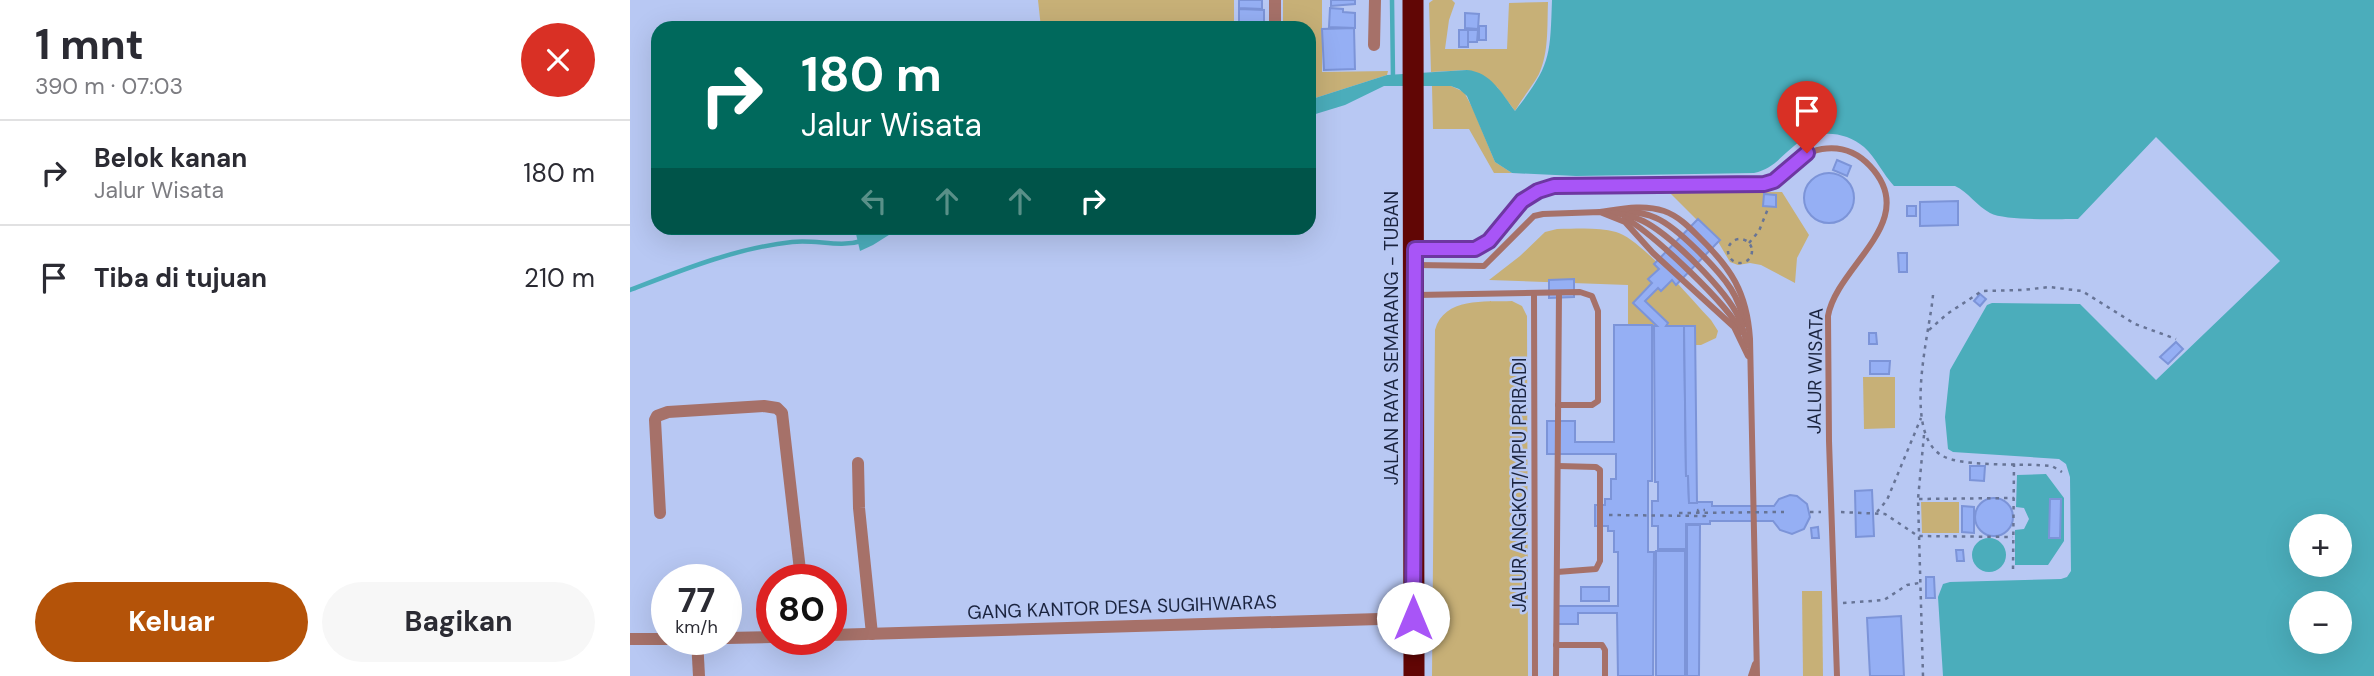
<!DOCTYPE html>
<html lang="id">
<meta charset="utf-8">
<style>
body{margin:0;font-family:"DM Sans",sans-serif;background:#f7f7f7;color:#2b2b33;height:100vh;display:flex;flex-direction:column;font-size:26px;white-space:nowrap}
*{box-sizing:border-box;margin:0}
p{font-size:23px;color:#7c7c81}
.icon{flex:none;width:38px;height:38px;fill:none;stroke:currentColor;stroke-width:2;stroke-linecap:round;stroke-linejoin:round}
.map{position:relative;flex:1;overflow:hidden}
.panel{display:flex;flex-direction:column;background:#fff;width:630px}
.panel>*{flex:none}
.hud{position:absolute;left:21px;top:21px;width:665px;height:214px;border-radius:21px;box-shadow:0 7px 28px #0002;background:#00695c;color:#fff;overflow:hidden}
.fabs{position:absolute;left:1659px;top:514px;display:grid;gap:14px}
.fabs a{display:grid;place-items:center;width:63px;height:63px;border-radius:50%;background:#fff;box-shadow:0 7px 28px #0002;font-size:35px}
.speed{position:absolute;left:21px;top:564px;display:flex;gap:14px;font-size:35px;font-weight:700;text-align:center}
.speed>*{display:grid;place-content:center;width:91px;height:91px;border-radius:50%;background:#fff;box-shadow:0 7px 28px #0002;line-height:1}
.speed small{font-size:18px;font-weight:400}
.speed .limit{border:10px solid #d22;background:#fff;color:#111}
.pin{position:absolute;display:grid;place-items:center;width:60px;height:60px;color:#fff;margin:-72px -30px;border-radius:50% 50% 50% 0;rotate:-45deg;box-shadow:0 0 7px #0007}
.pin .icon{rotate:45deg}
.me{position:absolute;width:77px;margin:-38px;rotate:0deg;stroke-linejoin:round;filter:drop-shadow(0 0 5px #0008)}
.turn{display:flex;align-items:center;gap:24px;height:147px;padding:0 35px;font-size:32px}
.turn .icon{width:91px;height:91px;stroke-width:2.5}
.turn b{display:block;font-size:49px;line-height:60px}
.lanes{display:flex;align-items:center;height:66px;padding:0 35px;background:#0003;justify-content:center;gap:35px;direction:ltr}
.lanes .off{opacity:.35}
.round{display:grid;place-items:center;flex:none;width:74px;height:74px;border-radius:37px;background:#f7f7f7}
.headline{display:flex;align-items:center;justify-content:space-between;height:119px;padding:0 35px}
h1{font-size:42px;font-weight:700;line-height:52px}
.action{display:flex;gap:14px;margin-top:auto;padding:14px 35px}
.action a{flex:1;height:80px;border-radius:42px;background:#b45309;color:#fff;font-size:28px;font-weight:700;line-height:80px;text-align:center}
.action a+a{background:#f7f7f7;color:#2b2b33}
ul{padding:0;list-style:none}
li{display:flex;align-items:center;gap:21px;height:105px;padding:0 35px;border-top:2px solid #e1e1e2}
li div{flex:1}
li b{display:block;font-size:26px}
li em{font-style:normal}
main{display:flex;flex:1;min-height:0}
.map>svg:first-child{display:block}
.green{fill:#c7b077}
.water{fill:#4badbb;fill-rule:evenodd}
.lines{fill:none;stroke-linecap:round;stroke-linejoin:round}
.stream{stroke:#4badbb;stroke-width:4.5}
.building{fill:#95aff4;stroke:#7c94d8;stroke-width:2}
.path{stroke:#677496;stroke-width:2.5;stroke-dasharray:3.5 5;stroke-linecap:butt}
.lane{stroke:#a67169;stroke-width:6}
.street{stroke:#a67169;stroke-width:12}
.highway{stroke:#610605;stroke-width:21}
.path-bridge{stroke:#677496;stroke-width:2.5;stroke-dasharray:3.5 5;stroke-linecap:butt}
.route-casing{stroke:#6d37a1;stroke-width:18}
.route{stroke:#a855f7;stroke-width:12}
.labels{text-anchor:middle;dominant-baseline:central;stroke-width:5;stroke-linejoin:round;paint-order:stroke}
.street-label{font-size:19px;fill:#1b243f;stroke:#b8c8f3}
</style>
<main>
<section class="panel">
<div class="headline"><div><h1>1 mnt</h1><p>390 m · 07:03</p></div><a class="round" style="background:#d93025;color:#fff"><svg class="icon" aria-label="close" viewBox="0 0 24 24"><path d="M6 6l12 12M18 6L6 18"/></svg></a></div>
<ul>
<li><svg class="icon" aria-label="right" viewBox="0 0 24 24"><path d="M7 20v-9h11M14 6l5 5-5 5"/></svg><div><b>Belok kanan</b><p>Jalur Wisata</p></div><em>180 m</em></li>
<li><svg class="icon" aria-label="arrive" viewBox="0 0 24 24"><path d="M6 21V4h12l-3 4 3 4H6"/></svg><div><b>Tiba di tujuan</b></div><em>210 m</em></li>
</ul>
<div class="action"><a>Keluar</a><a>Bagikan</a></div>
</section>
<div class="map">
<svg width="1744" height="676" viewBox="0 0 1744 676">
<rect width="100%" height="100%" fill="#b8c8f3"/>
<g class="green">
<path d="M408,0H604V28H411Z"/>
<path d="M653,0H692V72L758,71L757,75L679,100V28H653Z"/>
<path d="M803,0H822L825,3L819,20L815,49H877L879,3L918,2C917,26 919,52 909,74C902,87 892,98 885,111L867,87L837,70L801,72L799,3Z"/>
<path d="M802,86H821L834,92L843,109L865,162L882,173H864L839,129H803Z"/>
<path d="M1152,192L1179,235L1167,258L1165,283L1131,265L1120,263L1108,265L1100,262L1087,240L1040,193Z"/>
<path d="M927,229C946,229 968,227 986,232C1010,238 1062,300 1081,320L1088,331L1086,338L1071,345H1063L1062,328H998V285L859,280L890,256L915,232Z"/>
<path d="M882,301L892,306L897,316L898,676H802L805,330C814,297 855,302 882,301Z"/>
<path d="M1233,377H1265V428L1234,429Z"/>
<path d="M1291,502H1329V533H1292Z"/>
<path d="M1172,591H1192L1193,676H1173Z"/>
</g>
<g class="water">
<path d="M922,0H1744V676H1313L1308,597L1313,584L1320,582L1431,579L1437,577L1441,571L1440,477L1436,464L1429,459L1323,452L1318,449L1315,417L1320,370L1357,305L1362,303L1450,304L1526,380L1650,261L1526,137L1448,219C1428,219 1375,221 1360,213C1347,206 1338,192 1325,186H1264C1253,174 1246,158 1234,147C1214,130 1184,129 1164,146C1150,157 1143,169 1124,173L946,176L882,173L865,162L837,96L829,89L821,86H754L715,105L679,116V100L757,75L837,70C861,72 872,94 885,111C921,65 920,57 922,0ZM1671,527H1710V565H1671ZM1671,604H1710V642H1671Z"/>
<path d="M245,228H270L243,245L230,251L226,234Z"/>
<path d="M1416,474L1434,498V541L1418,565H1385V530L1394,529L1399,519L1394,508L1386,507L1387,475Z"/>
<circle cx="1359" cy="555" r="17"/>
</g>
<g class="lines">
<g class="stream">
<path d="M762,0L763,78"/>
<path d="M0,290C52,270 106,248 162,242C186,239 208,248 232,241"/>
</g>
</g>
<g class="building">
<path d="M609,0H632V9L609,8Z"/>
<path d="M701,0H725V4L701,6Z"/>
<path d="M700,8L713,9V12L725,13V28L699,27Z"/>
<path d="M609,9L634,10V26L609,27Z"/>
<path d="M835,13L849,14L848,29L835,28Z"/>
<rect x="849" y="26" width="7" height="14"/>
<path d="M724,28L725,69L694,70L692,29Z"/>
<rect x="829" y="30" width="9" height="17"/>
<path d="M838,30H848L847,42H838Z"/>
<path d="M1207,160L1221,166L1217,176L1203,170Z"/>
<circle cx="1199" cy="198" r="25"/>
<path d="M1134,194L1146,195V207L1133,206Z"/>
<path d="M1328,201V225L1290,226V202Z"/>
<rect x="1277" y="206" width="9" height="10"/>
<path d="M1068,219L1090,240L1046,285L1042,280L1031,291L1028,288L1015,301L1038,323L1036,326H1054L1056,476H1058L1059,502H1082V506H1144L1149,499L1160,495L1167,496L1177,504L1180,517L1174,529L1162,534L1150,530L1143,521H1080V524H1056V549H1028V526H1022V501H1028V482H1025L1024,326H1027L1003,303L1022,283L1018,279L1029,269L1024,264Z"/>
<path d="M1268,253H1277V272H1269Z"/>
<path d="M944,279V297L919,298V280Z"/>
<path d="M1350,294L1356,299L1350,306L1344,301Z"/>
<path d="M984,325H1022V481H1018V552H1024L1023,676H988L987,613H948V624H927V606H988V552H984V531H978V526H965V505H975V499H981V479H986V454H917V421H945V442H984Z"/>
<path d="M1054,326H1065L1067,503H1059L1058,476H1056Z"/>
<path d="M1239,333H1246L1247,344H1239Z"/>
<path d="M1546,342L1553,349L1538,364L1530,357Z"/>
<path d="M1240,361H1260L1259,374H1240Z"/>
<path d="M1340,466H1355L1354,481L1340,480Z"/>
<path d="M1242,490L1244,536L1226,537L1225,491Z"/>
<circle cx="1364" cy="517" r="19"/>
<path d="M1420,499H1431L1430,538H1419Z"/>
<path d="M1332,506L1344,507V533L1332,532Z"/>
<path d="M1057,525H1070L1069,676H1057Z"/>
<path d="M1188,527L1189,538H1182L1181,528Z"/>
<path d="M1326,550H1333L1334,561H1327Z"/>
<rect x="1026" y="551" width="29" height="125"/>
<path d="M1296,577H1304L1305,598H1296Z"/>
<rect x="951" y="587" width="28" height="14"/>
<path d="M1271,616L1274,676H1240L1237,618Z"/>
</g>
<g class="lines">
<g class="path">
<circle cx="1110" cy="251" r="12"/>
<path d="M1119,243L1129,231L1139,206"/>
<path d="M1303,295C1300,333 1268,444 1320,459C1349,467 1392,463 1422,466L1432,472"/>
<path d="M1299,330L1317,314L1352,291L1393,290L1419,287L1452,291L1505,324L1546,339"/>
<path d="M1289,499L1384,498"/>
<path d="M1180,512H1191"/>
<path d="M1211,512L1255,514L1288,536L1383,537"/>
<path d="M1247,512L1257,500L1291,418"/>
<path d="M1068,513V510H1075"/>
<path d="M979,515L1075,516V510"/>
<path d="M1383,569L1384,463"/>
<path d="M1213,603L1254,600L1277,585L1289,583"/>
<path d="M1293,676L1288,499L1294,435"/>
</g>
<g class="lane">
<path d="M994,211C1005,212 1016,213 1026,218C1047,227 1088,269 1101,289C1108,300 1112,312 1115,324"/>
<path d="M970,212C991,209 1013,204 1034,211C1048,216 1058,226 1068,236C1101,268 1117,292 1120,339L1127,676"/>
<path d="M981,213C993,214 1003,216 1013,221C1041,235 1096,290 1109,318C1113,327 1115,336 1117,345"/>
<path d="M995,218C1022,233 1099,305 1111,332"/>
<path d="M786,249C804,250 826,253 843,250C863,245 872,221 886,207C896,196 909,189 924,186L1134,184C1156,179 1163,154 1192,149C1211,146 1227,152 1240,166C1292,221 1207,265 1198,316L1199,441L1207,676"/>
<path d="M787,265L854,266L904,216L913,214L970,212L995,222L1023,253L1104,327L1118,356"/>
<path d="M904,293L905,676"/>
<path d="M787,295L950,292L962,296L968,311V401L962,405H928"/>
<path d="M927,572L966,569L970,561V470L966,467L928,466"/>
<path d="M926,645H972L975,650V676"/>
<path d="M926,676L929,293"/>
<path d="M1121,676L1125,664"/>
</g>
<g class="street">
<path d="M645,28V0"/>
<path d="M744,45L745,0"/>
<path d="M228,463L229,508L242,634"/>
<path d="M30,513L25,420L27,416L38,412L134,406L147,408L152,413L171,579"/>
<path d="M201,635L783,618"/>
<path d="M96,638L142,637"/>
<path d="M0,639H64"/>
<path d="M67,639L69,676"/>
</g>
<path class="highway" d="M783,0L784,676"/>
<path class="path-bridge" d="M1049,513L1154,512"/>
</g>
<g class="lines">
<g class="route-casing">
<path id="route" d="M783,618L785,249H845L859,241L892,201L908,191L924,186L1134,184L1144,181L1177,153"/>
</g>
<use href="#route" class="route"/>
</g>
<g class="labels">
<g class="street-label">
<text transform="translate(761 338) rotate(-90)">JALAN RAYA SEMARANG - TUBAN</text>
<text transform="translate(1185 371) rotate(-89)">JALUR WISATA</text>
<text transform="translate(889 485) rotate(-90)">JALUR ANGKOT/MPU PRIBADI</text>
<text transform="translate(492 607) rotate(-2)">GANG KANTOR DESA SUGIHWARAS</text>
</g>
</g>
</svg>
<div class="fabs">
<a>+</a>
<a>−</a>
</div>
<div class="speed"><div>77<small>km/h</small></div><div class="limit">80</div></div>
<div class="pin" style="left:1177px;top:153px;background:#d93025"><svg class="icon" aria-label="arrive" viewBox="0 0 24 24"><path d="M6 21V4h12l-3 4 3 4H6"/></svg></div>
<svg class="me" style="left:783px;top:618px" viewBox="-20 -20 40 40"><circle r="19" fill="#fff"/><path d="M0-13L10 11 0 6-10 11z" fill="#a855f7"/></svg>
<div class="hud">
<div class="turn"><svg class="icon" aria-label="right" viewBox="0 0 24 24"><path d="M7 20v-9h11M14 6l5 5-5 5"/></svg><div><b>180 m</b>Jalur Wisata</div></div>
<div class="lanes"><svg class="icon off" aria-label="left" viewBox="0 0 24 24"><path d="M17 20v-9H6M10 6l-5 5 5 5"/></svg><svg class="icon off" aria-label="ahead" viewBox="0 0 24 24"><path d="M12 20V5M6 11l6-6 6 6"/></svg><svg class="icon off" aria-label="ahead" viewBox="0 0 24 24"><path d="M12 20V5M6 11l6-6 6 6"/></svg><svg class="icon" aria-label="right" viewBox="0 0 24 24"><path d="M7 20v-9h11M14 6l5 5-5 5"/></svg></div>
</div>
</div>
</main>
